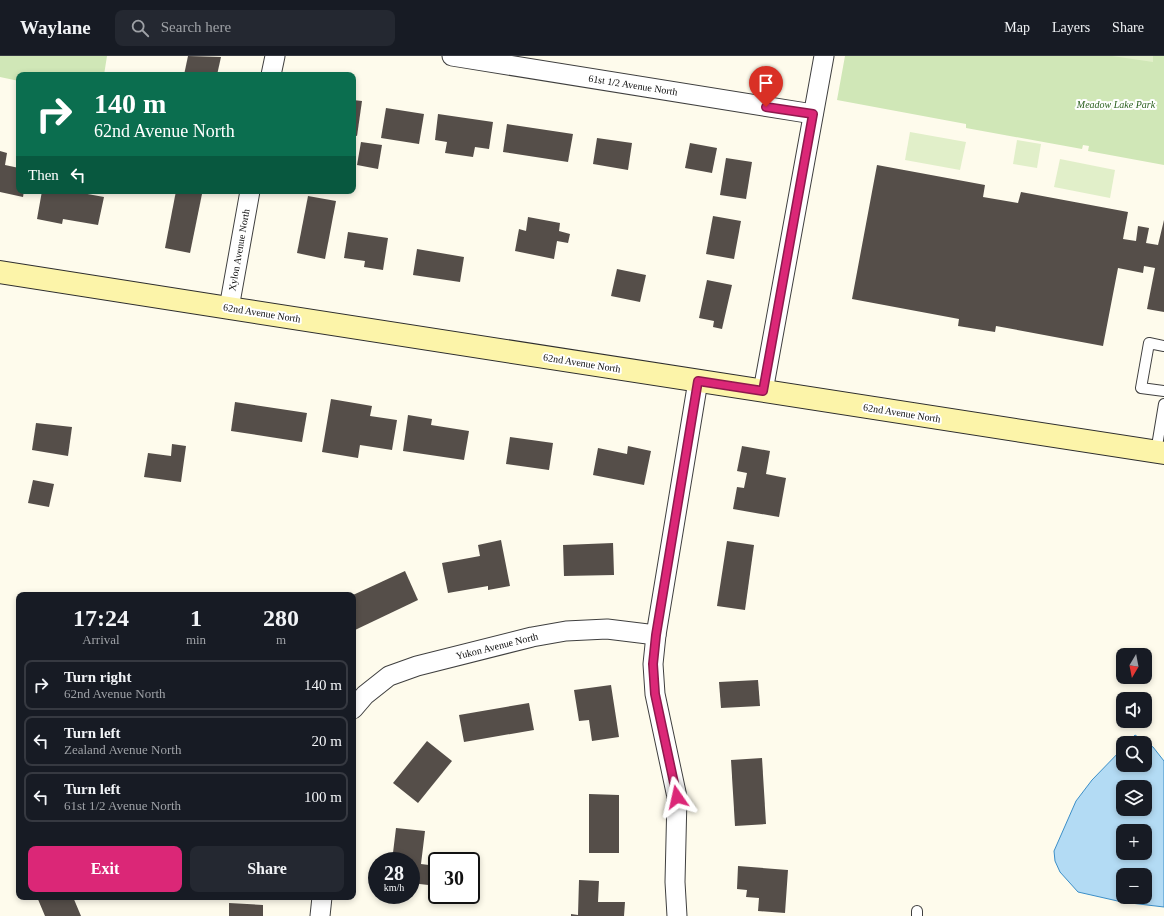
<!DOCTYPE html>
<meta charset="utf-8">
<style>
body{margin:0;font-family:"Times New Roman",serif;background:#242831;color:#f1f3f6;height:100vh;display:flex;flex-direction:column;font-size:15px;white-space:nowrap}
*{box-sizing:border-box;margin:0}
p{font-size:13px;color:#9ea1a6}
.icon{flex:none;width:22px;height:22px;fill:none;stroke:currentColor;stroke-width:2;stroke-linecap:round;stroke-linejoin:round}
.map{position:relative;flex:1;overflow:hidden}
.side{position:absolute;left:16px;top:536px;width:340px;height:308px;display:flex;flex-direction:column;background:#171b24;border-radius:8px;box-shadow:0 2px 6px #0003}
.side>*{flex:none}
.hud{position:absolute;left:16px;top:16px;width:340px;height:122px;border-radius:8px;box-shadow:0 2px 6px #0003;background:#0b6e4f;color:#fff;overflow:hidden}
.needle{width:26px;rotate:190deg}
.controls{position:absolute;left:1116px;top:592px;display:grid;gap:8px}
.controls a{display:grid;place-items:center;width:36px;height:36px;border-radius:8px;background:#171b24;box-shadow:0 2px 6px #0003;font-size:20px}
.speed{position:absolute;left:368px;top:796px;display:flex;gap:8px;font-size:20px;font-weight:700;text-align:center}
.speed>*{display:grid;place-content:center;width:52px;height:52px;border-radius:50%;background:#171b24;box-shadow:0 2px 6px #0003;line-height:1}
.speed small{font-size:10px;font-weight:400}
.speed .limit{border:2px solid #111;border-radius:6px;background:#fff;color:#111}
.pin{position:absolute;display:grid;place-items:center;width:34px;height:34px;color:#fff;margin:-41px -17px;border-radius:50% 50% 50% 0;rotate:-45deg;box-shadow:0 0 4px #0007}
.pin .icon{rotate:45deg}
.me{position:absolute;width:44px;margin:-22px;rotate:349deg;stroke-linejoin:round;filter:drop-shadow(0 0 3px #0008)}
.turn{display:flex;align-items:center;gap:14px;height:84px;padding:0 12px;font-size:18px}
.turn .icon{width:52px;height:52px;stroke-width:2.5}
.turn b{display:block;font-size:28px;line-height:34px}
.then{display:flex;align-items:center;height:38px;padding:0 12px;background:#0003;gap:8px;font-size:15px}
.eta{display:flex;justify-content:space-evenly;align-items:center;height:68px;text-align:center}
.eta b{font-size:24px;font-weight:700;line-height:28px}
.action{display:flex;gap:8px;margin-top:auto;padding:8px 12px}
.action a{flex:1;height:46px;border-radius:8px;background:#db2777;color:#fff;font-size:16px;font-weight:700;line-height:46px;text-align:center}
.action a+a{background:#242831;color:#f1f3f6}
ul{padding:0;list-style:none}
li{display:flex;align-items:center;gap:12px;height:50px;margin:0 8px 6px;padding:0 4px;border:2px solid #363941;border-radius:8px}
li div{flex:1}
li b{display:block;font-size:15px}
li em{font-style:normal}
header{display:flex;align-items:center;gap:24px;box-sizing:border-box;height:56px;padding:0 20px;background:#171b24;border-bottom:1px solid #363941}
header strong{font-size:19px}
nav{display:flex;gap:22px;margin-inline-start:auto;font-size:14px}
.search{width:280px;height:36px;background:#242831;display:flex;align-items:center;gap:10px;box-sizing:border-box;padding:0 14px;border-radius:8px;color:#9ea1a6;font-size:15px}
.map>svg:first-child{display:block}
.green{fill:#d0e7b7}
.pitch{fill:#e1efc9}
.water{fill:#b3dbf4;stroke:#3c8fc8;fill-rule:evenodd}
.building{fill:#554e49}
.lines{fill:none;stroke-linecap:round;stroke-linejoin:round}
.lane-casing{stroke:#3f3f3f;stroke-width:12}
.street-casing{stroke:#3f3f3f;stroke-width:21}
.secondary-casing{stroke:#2e2e2e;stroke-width:24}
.lane{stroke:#fff;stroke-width:10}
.street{stroke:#fff;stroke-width:19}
.secondary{stroke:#fcf4a9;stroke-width:22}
.route-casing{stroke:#8e194d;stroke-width:10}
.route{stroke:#db2777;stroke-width:7}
.labels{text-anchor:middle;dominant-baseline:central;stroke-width:4;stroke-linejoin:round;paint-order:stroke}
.street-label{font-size:10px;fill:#0c0c0c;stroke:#fff}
.park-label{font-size:10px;font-style:italic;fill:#2c611f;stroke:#fff}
</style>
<header>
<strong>Waylane</strong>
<div class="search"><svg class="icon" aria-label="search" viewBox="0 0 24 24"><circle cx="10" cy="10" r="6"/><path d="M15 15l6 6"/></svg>Search here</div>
<nav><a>Map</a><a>Layers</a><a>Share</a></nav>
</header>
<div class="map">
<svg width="1164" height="860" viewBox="0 0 1164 860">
<rect width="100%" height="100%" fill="#fefbec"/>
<g class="green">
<path d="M0,0H107L104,19H19V25L0,21Z"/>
<path d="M845,0H1164V109L1088,95L1089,90L1083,89L1082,93L966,72V68L837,44Z"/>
</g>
<g class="pitch">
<path d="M1112,0H1153V6Z"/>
<path d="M910,76L966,86L960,114L905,104Z"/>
<path d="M1017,84L1041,88L1037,112L1013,108Z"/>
<path d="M1060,103L1115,114L1110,142L1054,131Z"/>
</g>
<path class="water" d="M1135,679L1153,691L1164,705V851L1122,846L1078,836L1060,816L1055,805L1054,795L1076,745L1092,724L1123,692V709H1145V687H1128ZM1123,731H1145V753H1123ZM1123,775H1145V797H1123ZM1123,819H1145V841H1123Z"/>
<g class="building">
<path d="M188,0L221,1L217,19H184Z"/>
<path d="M353,44L362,45L357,80L353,79Z"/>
<path d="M386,52L424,58L419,88L381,82Z"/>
<path d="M438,58L493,66L489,93L475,91L473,101L445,97L447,86L435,84Z"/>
<path d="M507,68L573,78L568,106L503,96Z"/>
<path d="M597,82L632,87L628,114L593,108Z"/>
<path d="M361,86L382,89L378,113L357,109Z"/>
<path d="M690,87L717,92L712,117L685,112Z"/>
<path d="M0,95L7,97L5,109L19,112V135H24L23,141L0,136Z"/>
<path d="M726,102L752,106L746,143L720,139Z"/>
<path d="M877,109L985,129L983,141L1018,147L1021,136L1128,156L1123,183L1136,185L1138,170L1149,172L1146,187L1158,189L1164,164V256L1147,253L1155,212L1144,210L1143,217L1118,212L1103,290L996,270L995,276L958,270L959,263L852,243Z"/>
<path d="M42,135H71L104,141L98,169L63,163L62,168L37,163Z"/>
<path d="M176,135H189L202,138L190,197L165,192Z"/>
<path d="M308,140L336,145L325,203L297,197Z"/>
<path d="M713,160L741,165L734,203L706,198Z"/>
<path d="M528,161L560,167L559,175L570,178L568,187L557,185L554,203L515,195L519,173L526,175Z"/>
<path d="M348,176L388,182L383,214L364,211L365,205L344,202Z"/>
<path d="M417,193L464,201L460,226L413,219Z"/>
<path d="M617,213L646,219L640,246L611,240Z"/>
<path d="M707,224L732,229L722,273L713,271L714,265L699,262Z"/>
<path d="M331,343L372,350L370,360L397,364L392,394L360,389L358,402L322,396Z"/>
<path d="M235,346L307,357L302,386L231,375Z"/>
<path d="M408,359L432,363L431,369L469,375L464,404L403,395Z"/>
<path d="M36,367L72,371L68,400L32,394Z"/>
<path d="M510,381L553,387L549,414L506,408Z"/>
<path d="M172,388L186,390L181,426L144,421L148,397L171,400Z"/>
<path d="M628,390L651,395L644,429L593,419L598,392L627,398Z"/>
<path d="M742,390L770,395L766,418L786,422L779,461L733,453L737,431L744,432L747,417L737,415Z"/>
<path d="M33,424L54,428L49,451L28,447Z"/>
<path d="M501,484L510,530L488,534V530L448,537L442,507L480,500L478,489Z"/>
<path d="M727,485L754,489L745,554L717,550Z"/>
<path d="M613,487L614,519L564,520L563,489Z"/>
<path d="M405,515L418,544L355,574L353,570V539Z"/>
<path d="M758,624L760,650L721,652L719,626Z"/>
<path d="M611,629L619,681L592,685L589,664L579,665L574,634Z"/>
<path d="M529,647L534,674L464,686L459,659Z"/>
<path d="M427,685L452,705L418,747L393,727Z"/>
<path d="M762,702L766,768L735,770L731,704Z"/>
<path d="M589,738L619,739V797H589Z"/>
<path d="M396,772L425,775L421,808L437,810V830L411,827V805H392Z"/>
<path d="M738,810L788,814L785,857L758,855L759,842L746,841L747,834L737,833Z"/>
<path d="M579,824L599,825L598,846H625L624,860H571V858L578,859Z"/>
<path d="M37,841H61L63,844L73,841L81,860H45Z"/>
<path d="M229,847L263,849V860H229Z"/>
</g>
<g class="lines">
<g class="lane-casing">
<g id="lane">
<path d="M1164,290L1149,287L1141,332L1164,335"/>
<path d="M1156,396L1164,348"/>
<path d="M917,860V855"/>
</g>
</g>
<g class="street-casing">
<g id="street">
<path d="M452,0L813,58"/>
<path d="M271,19L275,0"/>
<path d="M229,252L250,135"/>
<path d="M763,335L824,0"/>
<path d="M353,653L365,639L389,620L417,610L532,581L566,575L607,573L656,579"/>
<path d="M320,860L322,841"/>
<path d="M677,860L675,826L677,741L655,638L653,608L656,579L698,325"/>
</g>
</g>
<g class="secondary-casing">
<path id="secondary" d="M0,216L229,252L1164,397"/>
</g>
<use href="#lane" class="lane"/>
<use href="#street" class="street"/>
<use href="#secondary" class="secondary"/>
</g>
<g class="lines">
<g class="route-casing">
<path id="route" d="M677,741L655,638L653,608L656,579L698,325L763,335L813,58L766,51"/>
</g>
<use href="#route" class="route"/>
</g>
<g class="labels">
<g class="street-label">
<text transform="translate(633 29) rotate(9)">61st 1/2 Avenue North</text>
<text transform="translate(239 194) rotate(-80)">Xylon Avenue North</text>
<text transform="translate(262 257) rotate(9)">62nd Avenue North</text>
<text transform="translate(582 307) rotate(9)">62nd Avenue North</text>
<text transform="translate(902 357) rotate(9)">62nd Avenue North</text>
<text transform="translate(497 590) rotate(-14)">Yukon Avenue North</text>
</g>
<g class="park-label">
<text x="1116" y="48">Meadow Lake Park</text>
</g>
</g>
</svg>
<div class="controls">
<a><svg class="needle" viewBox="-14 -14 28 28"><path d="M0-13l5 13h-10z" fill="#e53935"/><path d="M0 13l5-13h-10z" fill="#9ea1a6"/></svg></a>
<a><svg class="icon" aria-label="sound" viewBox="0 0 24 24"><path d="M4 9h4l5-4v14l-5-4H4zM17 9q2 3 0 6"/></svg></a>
<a><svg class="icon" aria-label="search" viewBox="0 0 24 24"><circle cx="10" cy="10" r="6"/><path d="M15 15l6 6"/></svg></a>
<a><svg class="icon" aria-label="layers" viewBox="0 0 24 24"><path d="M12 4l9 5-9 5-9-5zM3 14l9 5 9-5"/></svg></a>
<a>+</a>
<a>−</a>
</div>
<div class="speed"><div>28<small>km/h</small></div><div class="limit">30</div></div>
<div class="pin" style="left:766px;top:51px;background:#d93025"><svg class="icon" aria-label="arrive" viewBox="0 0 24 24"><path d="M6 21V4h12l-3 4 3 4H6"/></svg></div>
<svg class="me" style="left:677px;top:741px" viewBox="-20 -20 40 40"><path d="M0-17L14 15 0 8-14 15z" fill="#db2777" stroke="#fff" stroke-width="4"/></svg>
<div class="hud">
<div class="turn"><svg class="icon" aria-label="right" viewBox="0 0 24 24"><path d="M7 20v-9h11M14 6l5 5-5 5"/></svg><div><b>140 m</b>62nd Avenue North</div></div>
<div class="then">Then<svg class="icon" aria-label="left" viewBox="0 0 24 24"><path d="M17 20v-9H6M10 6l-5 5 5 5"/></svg></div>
</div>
<section class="side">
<div class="eta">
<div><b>17:24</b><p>Arrival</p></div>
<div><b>1</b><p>min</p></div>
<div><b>280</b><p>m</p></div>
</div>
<ul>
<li><svg class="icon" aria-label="right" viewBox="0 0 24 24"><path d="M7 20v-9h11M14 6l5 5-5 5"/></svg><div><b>Turn right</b><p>62nd Avenue North</p></div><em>140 m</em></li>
<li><svg class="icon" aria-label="left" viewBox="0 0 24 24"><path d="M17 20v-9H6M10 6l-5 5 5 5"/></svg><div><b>Turn left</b><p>Zealand Avenue North</p></div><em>20 m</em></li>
<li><svg class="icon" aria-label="left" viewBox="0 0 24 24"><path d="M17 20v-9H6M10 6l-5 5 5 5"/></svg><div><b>Turn left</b><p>61st 1/2 Avenue North</p></div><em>100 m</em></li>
</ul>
<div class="action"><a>Exit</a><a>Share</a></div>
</section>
</div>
